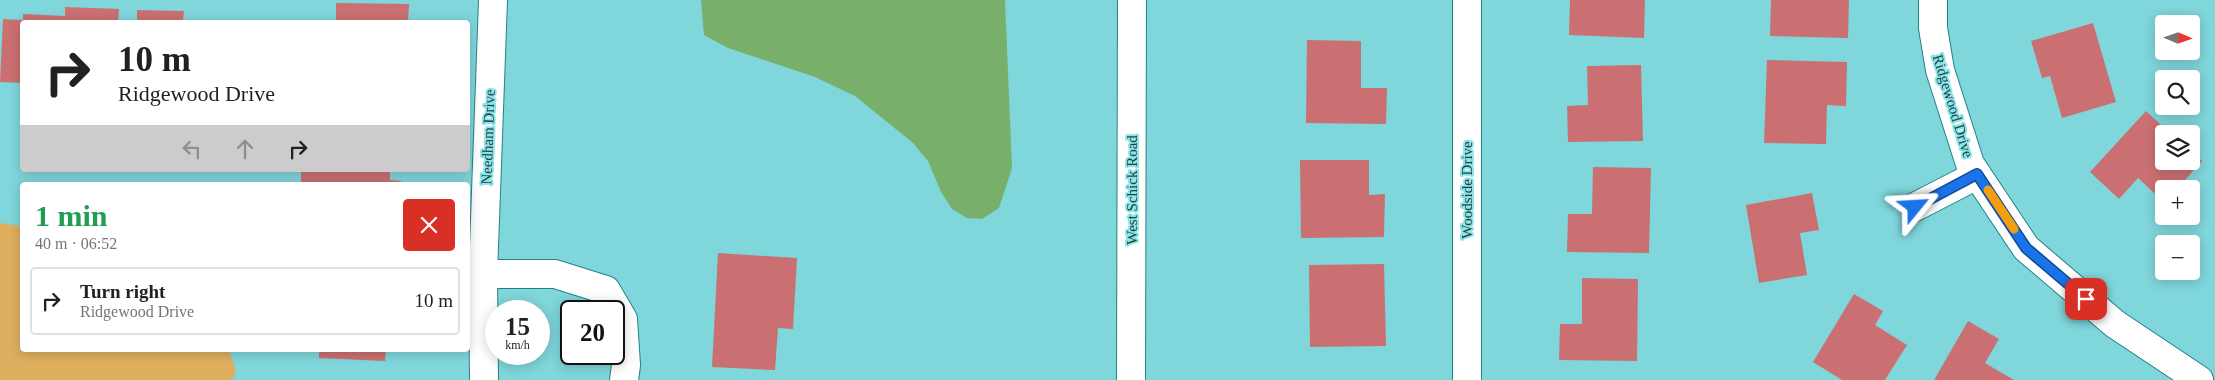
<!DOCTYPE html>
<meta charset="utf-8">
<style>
body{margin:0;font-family:Georgia,serif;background:#f2f2f2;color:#202124;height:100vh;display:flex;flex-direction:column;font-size:19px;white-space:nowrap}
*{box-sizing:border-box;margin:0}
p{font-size:16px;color:#757577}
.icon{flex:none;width:28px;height:28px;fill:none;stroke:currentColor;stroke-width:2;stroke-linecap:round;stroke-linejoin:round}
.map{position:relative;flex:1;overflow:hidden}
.panel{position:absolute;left:20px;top:182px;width:450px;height:170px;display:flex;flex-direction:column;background:#fff;border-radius:5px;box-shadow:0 2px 12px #0003}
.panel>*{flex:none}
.guide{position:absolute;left:20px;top:20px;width:450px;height:152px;border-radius:5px;box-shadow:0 2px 12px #0003;background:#fff;color:#202124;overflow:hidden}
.needle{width:32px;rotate:92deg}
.controls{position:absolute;left:2155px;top:15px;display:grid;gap:10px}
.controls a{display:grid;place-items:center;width:45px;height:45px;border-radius:5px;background:#fff;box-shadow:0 2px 12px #0003;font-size:25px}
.speed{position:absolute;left:485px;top:300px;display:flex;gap:10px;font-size:25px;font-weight:700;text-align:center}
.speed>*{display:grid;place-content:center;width:65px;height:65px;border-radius:50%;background:#fff;box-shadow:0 2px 12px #0003;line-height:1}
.speed small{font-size:12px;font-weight:400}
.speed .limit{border:2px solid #111;border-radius:8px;background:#fff;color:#111}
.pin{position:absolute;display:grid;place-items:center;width:42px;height:42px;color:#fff;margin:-21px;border-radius:10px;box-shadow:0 2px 8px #0006}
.me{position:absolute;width:55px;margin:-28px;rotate:63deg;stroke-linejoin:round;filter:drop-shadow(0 0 4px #0008)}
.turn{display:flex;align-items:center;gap:18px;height:105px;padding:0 15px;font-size:22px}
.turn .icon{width:65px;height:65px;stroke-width:2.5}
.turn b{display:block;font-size:35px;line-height:42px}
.lanes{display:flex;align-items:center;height:48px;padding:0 15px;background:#0003;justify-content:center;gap:25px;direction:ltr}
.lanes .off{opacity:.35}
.round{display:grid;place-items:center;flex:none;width:52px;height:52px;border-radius:5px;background:#f2f2f2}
.overview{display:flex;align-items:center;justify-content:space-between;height:85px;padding:0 15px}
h1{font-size:30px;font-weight:700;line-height:38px;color:#1e9e55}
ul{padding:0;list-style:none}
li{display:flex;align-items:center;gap:15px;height:68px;margin:0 10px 8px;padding:0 5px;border:2px solid #e0e0e0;border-radius:5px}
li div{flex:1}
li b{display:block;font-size:19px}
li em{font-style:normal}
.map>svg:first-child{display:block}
.green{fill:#ddaf5e}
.water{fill:#78b06b}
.building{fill:#cb7072}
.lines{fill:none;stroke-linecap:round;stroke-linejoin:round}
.minor-casing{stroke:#248387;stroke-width:30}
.minor{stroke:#fff;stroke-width:28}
.route-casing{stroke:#114b97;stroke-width:12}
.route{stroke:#1a73e8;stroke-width:9}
.slow{stroke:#f59e0b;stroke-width:9}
.labels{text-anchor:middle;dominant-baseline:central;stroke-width:4;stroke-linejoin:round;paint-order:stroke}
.street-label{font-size:15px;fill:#1c4143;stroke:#8ce4e8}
</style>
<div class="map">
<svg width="2215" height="380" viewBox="0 0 2215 380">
<rect width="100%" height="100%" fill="#7fd6db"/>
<path class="green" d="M0,223L22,226V350H229L236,371L232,380H0Z"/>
<path class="water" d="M701,0H1005L1012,168L999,208L982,219L967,218L952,209L941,192L928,161L913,143L855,96L815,77L728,48L704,35Z"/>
<g class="building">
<path d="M1570,0H1645L1644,38L1569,35Z"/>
<path d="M1771,0H1849L1848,38L1770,36Z"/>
<path d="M336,3L409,4L408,22H336Z"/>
<path d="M65,7L119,9L118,22H22V83L0,82L3,19L23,20V14L65,16Z"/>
<path d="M137,10L184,11L183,20L231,21V22H137Z"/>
<path d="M2093,23L2116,102L2062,118L2050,76L2042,78L2031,41Z"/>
<path d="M1307,40L1361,41V88H1387L1386,124L1306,123Z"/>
<path d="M1767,60L1847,62L1846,106L1827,105L1826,144L1764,143Z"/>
<path d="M1641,65L1643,141L1568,142L1567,106L1588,105L1587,66Z"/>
<path d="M2146,111L2171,134H2164V161H2191V152L2202,161L2177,189H2164V202L2138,178L2119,199L2090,172Z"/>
<path d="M1300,160H1369V195L1385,194L1384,237L1301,238Z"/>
<path d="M1593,167L1651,168L1649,253L1567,252L1568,214H1592Z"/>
<path d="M301,170H390V180L401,181V185H301Z"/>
<path d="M1812,193L1819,230L1800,233L1807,275L1759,283L1746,205Z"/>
<path d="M718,253L797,258L793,329L778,328L775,370L712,367Z"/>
<path d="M1384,264L1386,346L1310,347L1309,265Z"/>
<path d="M1582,278L1638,279L1637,361L1559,360L1560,324H1582Z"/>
<path d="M1854,294L1883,311L1875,325L1907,345L1885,380H1842L1813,362Z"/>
<path d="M1968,321L1999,339L1985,363L2014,380H1934Z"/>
<path d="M319,350H386L385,361L319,358Z"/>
</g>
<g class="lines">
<g class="minor-casing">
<g id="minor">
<path d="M1933,0V28L1940,70L1970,164L2026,248L2115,324L2199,380"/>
<path d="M1915,207L1977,175"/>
<path d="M483,274H555L606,290L623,319L626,365L624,380"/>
<path d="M484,380L483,274L493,0"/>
<path d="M1131,380L1132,0"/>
<path d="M1467,380V0"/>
</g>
</g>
<use href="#minor" class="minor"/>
</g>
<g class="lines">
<g class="route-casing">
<path id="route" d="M1915,207L1977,174L2026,248L2086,299"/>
</g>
<use href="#route" class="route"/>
<path class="slow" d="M1988,190L2014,229"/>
</g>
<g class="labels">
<g class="street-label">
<text transform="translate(1953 106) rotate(73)">Ridgewood Drive</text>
<text transform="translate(488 137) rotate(-88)">Needham Drive</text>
<text transform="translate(1132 190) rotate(-90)">West Schick Road</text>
<text transform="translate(1467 190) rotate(-90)">Woodside Drive</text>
</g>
</g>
</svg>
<div class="controls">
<a><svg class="needle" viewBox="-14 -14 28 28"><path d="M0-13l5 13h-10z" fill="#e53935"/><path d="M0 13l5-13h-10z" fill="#757577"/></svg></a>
<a><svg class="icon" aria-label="search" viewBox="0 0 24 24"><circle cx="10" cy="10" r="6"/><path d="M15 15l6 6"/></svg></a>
<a><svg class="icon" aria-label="layers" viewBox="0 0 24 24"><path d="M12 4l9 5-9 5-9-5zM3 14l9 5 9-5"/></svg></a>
<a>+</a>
<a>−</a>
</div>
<div class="speed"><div>15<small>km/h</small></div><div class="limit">20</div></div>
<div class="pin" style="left:2086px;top:299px;background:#d93025"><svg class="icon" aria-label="arrive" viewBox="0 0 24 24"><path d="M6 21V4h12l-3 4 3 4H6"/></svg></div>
<svg class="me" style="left:1915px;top:207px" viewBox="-20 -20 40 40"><path d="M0-17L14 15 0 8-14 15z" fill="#1a73e8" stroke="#fff" stroke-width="4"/></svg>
<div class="guide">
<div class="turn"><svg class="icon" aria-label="right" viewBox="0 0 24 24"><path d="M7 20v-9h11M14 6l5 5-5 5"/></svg><div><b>10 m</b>Ridgewood Drive</div></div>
<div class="lanes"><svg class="icon off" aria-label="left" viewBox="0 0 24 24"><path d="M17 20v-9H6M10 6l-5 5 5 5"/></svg><svg class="icon off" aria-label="ahead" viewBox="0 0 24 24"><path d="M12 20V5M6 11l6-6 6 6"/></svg><svg class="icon" aria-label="right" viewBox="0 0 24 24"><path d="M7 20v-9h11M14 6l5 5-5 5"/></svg></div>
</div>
<section class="panel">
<div class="overview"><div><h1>1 min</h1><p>40 m · 06:52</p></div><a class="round" style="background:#d93025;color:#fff"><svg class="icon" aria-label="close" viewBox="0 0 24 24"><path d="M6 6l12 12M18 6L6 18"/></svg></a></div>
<ul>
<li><svg class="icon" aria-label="right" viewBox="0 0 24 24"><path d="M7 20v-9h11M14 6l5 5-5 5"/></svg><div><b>Turn right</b><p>Ridgewood Drive</p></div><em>10 m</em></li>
</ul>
</section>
</div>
